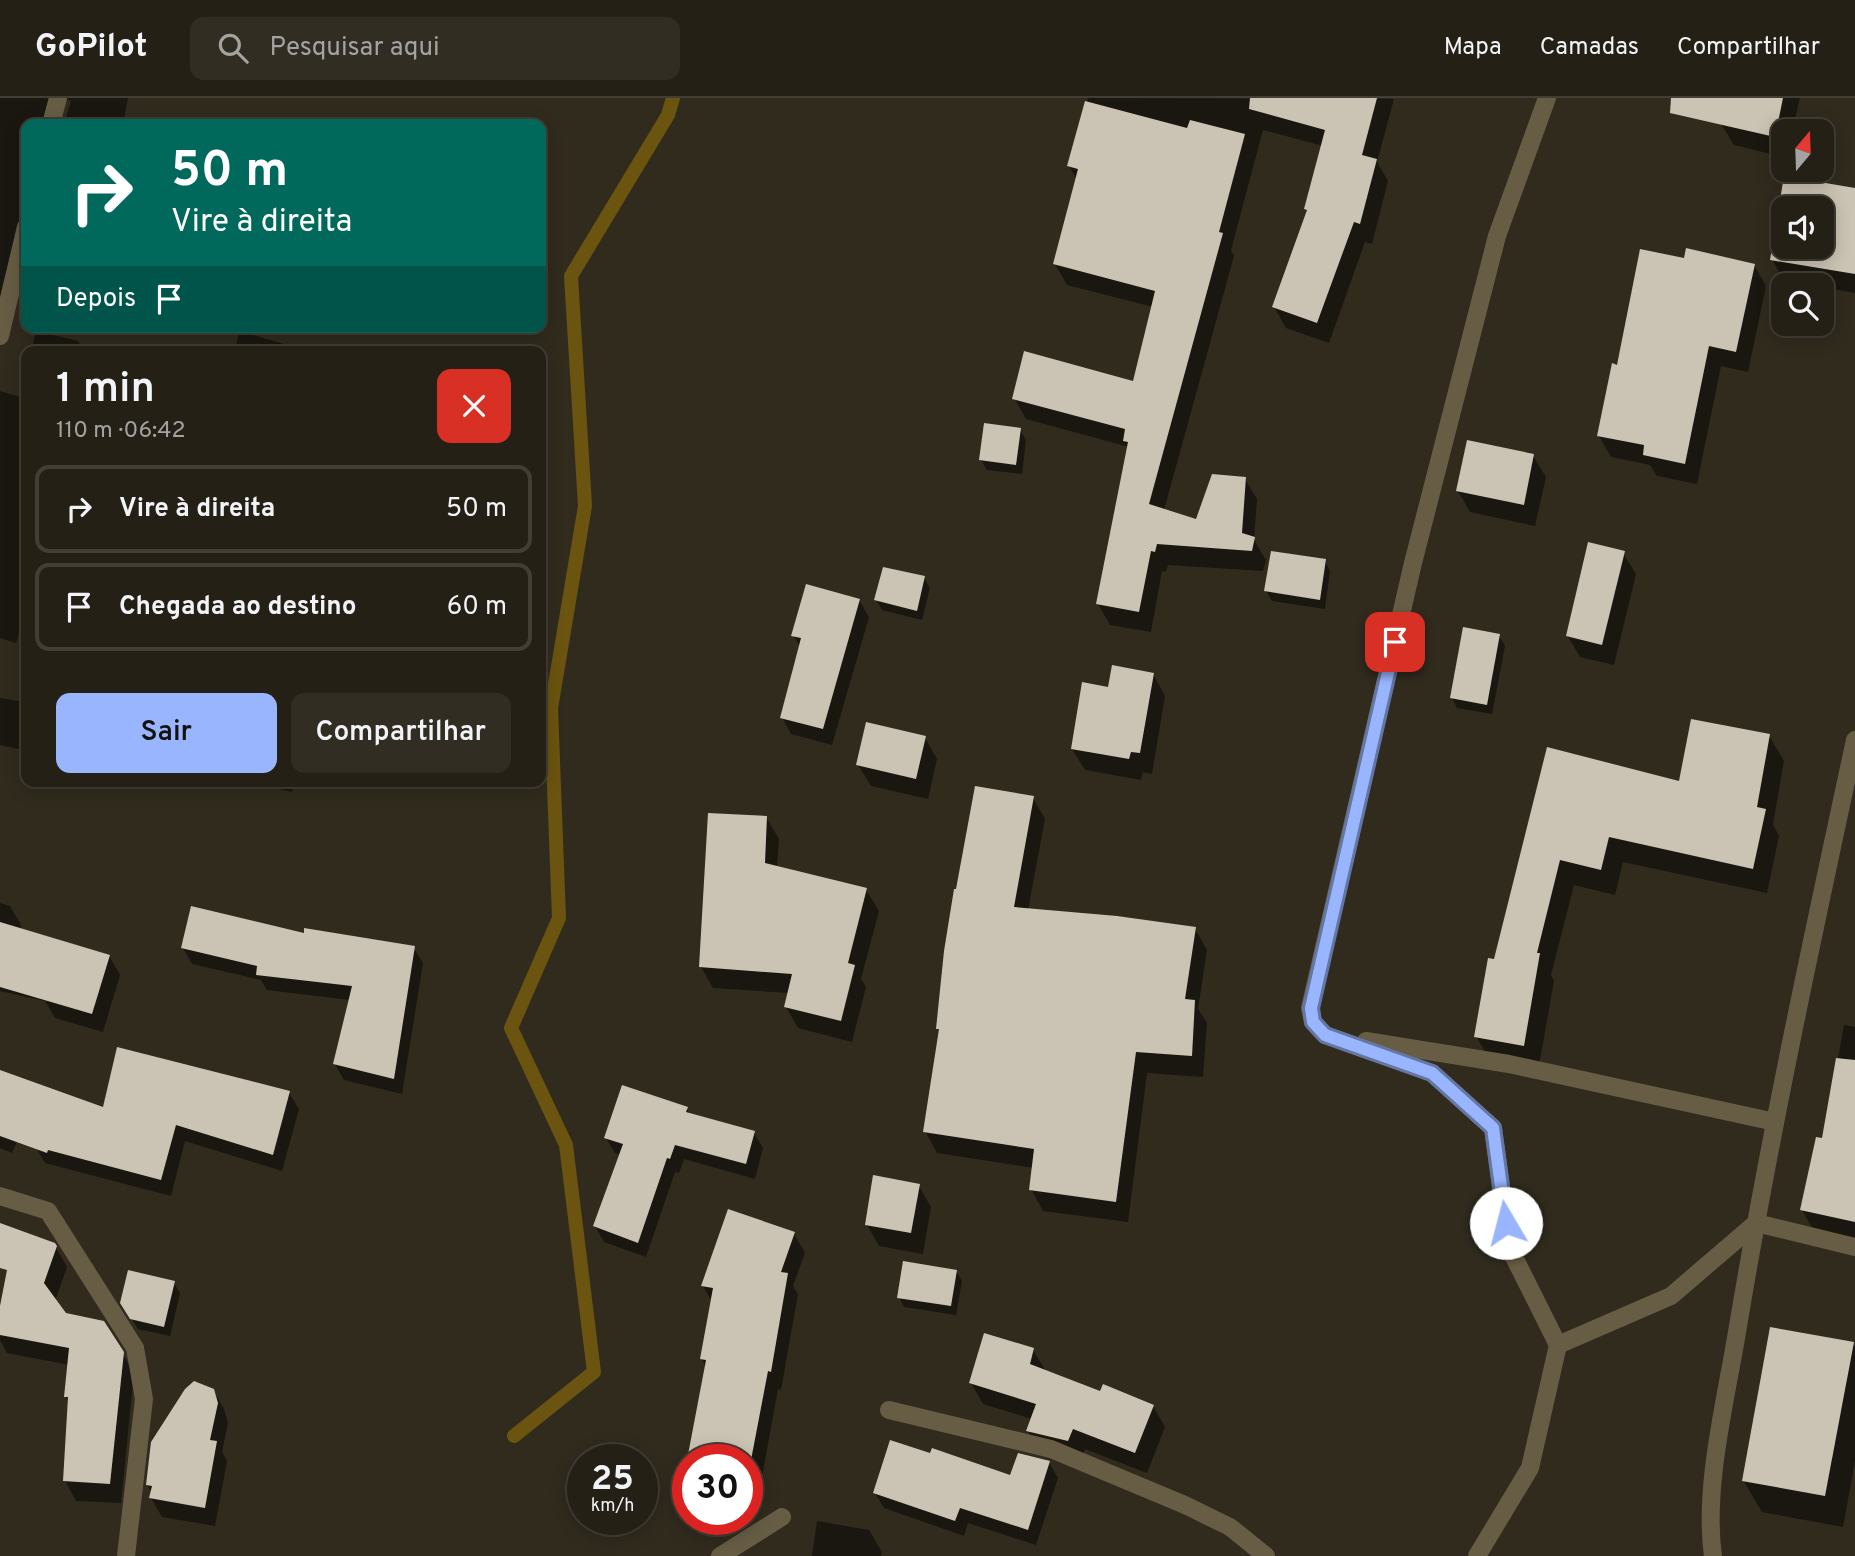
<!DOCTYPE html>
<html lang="pt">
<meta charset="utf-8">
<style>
body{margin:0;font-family:Overpass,sans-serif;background:#312d23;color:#f1f3f6;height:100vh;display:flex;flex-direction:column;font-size:26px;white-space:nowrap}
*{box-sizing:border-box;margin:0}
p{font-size:23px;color:#a3a3a1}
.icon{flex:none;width:38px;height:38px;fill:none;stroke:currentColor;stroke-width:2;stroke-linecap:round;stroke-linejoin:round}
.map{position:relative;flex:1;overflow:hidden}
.details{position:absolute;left:21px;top:248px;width:525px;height:441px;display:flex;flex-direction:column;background:#252016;border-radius:14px;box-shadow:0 4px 18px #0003,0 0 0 2px #423e35}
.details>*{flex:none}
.guide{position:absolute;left:21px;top:21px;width:525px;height:214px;border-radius:14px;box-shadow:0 4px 18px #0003,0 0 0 2px #423e35;background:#00695c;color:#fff;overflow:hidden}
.needle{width:46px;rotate:19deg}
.buttons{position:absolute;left:1771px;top:21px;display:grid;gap:14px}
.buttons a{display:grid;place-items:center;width:63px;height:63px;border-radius:14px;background:#252016;box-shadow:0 4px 18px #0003,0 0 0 2px #423e35;font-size:35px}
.speed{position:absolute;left:567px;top:1346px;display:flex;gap:14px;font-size:35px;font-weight:700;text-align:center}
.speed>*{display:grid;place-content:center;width:91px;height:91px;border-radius:50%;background:#252016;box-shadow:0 4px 18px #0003,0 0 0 2px #423e35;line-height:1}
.speed small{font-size:18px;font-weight:400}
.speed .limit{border:10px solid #d22;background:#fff;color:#111}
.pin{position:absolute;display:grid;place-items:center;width:60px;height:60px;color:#fff;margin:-30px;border-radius:14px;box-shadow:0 4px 10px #0006}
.me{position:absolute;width:77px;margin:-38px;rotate:352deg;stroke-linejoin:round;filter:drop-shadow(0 0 5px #0008)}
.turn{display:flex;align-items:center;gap:24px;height:147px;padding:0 35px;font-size:32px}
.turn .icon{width:91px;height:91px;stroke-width:2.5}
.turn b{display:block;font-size:49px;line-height:60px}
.then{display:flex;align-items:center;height:66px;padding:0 35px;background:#0003;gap:14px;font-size:26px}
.round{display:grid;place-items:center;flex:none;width:74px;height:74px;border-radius:14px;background:#312d23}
.summary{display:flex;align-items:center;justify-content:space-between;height:119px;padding:0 35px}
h1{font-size:42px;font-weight:600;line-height:52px}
.primary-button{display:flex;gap:14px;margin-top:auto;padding:14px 35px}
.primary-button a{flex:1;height:80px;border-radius:14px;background:#99b5fd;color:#111;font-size:28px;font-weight:600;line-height:80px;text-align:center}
.primary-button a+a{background:#312d23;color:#f1f3f6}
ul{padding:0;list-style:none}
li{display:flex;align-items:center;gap:21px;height:88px;margin:0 14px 10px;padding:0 21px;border:4px solid #423e35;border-radius:14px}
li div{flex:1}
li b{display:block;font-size:26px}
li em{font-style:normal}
header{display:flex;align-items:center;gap:42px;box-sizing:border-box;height:98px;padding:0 35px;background:#252016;border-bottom:2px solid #423e35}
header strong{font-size:33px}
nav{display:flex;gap:38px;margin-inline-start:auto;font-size:24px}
.search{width:490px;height:63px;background:#312d23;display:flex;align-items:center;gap:18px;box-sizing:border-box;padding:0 24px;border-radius:14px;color:#a3a3a1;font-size:26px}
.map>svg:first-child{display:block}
.shadow{fill:#0007;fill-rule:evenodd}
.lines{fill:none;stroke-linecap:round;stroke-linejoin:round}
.stream{stroke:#6b540f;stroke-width:14}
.building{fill:#cbc4b4;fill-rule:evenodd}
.street{stroke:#675d45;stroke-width:18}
.route-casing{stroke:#6376a4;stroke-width:18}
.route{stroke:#99b5fd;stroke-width:12}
</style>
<header>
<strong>GoPilot</strong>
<div class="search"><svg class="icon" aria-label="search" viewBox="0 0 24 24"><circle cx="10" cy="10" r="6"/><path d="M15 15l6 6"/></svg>Pesquisar aqui</div>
<nav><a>Mapa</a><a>Camadas</a><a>Compartilhar</a></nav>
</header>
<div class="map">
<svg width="1855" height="1458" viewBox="0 0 1855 1458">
<rect width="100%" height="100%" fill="#312b1e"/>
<g class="shadow">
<path d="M0,0H128L123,26H64L71,3L63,0L49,26H26V100L0,217Z"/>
<path d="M1088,0L1394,1L1377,64L1388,83L1372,146L1365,144L1329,245L1286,230L1274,209L1308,116L1305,111L1323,48L1263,32L1231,152L1234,158L1164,412L1197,423L1245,381L1257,401L1254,442L1266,462L1263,473L1168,467L1166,474L1162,473L1151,534L1110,527L1098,506L1129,349L1026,321L1014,300L1135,285L1153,209L1067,187L1055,166L1077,82L1069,68Z"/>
<path d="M1727,0H1800L1792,33H1783V59L1734,47L1721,26Z"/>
<path d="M1786,80L1855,92V195L1822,189V187L1784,183L1772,161ZM1783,110H1822V149H1783Z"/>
<path d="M1685,162L1754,167L1766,188L1748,274L1721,268L1697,386L1657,378L1650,367L1611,359L1599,338L1619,269Z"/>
<path d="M36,233L78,243L84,254H31Z"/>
<path d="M240,233L287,247L291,254H234Z"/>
<path d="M26,274V512L16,545L0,540V293L20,299Z"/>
<path d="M1020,332L1026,342L1022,376L987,372L981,362Z"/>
<path d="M1533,358L1546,379L1535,428L1470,414L1458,393Z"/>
<path d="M1623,455L1636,476L1614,567L1580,559L1567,537Z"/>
<path d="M1325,463L1330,473L1325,511L1272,503L1266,493Z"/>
<path d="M924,480L930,490L922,522L882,512L876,502Z"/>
<path d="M859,502L869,519L832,647L791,636L782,619L801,550L793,537Z"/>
<path d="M1499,538L1505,548L1492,616L1457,610L1452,600Z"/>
<path d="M1153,576L1165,598L1152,676L1143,674L1141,682L1085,672L1072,651L1110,591Z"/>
<path d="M0,600L24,604L26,607V637L23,652L0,647Z"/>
<path d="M1769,638L1784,663L1773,726L1779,738L1767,795L1623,764L1615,797L1574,787L1551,877L1554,883L1538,973L1491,964L1476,938L1548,651L1680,685Z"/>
<path d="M925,640L937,661L928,701L871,688L858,667Z"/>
<path d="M250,684H294L292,694Z"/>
<path d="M1033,700L1045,721L1028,812L1195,831L1207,852L1198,911L1207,925L1203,979L1147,975L1128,1124L1043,1113L1031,1091L1034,1070L937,1055L925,1033L940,934L938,930Z"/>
<path d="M766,719L779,741L777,770L866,792L879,813L861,881L866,889L852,944L798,930L786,909L789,895L713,890L701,869Z"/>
<path d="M0,805L10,808L21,827L20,832L109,858L120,877L103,934L55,920L45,903L0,893Z"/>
<path d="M305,837L413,849L423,865L402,996L344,982L335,966L350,902L267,892L261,882L192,866L183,850Z"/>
<path d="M1844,927L1855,929V1142L1814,1133L1802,1112L1823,1042Z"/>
<path d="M0,974L36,1000L12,1055L0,1050Z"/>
<path d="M289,995L299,1011L282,1073L185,1043L171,1098L45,1065L35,1048L104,1011Z"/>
<path d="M686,1010L691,1017L754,1035L763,1050L755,1081L684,1061L679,1075L675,1074L646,1159L604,1144L595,1128L621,1057L615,1055L606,1040Z"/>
<path d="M919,1088L931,1109L923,1156L879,1148L867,1127Z"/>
<path d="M794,1136L805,1155L793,1188L798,1196L781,1292L778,1291L760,1390L747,1387V1362L702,1261L712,1204L703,1188Z"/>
<path d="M54,1146L67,1169L55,1203L65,1216L122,1255L134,1275L121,1405L76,1403L65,1383L69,1305L66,1299L69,1267L7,1255L0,1242V1217Z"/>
<path d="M956,1173L962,1183L956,1217L904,1209L899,1199Z"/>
<path d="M174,1185L180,1195L170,1238L138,1231L122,1205Z"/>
<path d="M1853,1246L1855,1250V1363L1843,1429L1762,1414L1743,1382Z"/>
<path d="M1033,1252L1046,1273L1101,1295L1153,1308L1165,1329L1147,1375L1085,1351L1080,1363L1040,1354L1028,1333L1032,1321L983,1306L971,1285Z"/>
<path d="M213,1292L224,1311L228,1325L222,1354L227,1363L215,1428L162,1419L151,1400L152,1395L147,1387Z"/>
<path d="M1049,1364L1058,1380L1036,1447L968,1425L964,1438L884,1410L875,1395L1011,1379Z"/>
<path d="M817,1423L869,1432L882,1454L881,1458H812Z"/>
</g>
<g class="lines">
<path class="stream" d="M514,1338L594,1274L566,1047L511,930L559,820L551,610L585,408L571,178L668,17L673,0"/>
</g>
<g class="building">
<path d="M1250,0H1377L1362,57L1377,61L1360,126L1354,124L1317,225L1272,209L1307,112L1304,111L1325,32L1249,11Z"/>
<path d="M1671,0H1783L1775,39L1670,15Z"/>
<path d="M1085,3L1187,30L1190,22L1245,36L1219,134L1223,135L1149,406L1196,421L1212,376L1246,379L1242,435L1255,439L1252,453L1157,446L1155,454L1151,453L1139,514L1096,506L1128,344L1123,343L1125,331L1012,301L1024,253L1133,283L1155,193L1053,166L1078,71L1067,68Z"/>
<path d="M1784,78L1855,90V176L1770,162ZM1783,110H1822V149H1783Z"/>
<path d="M1686,150L1755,166L1736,254L1709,248L1685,366L1643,357L1644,347L1597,338L1612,265L1617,267L1640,151L1684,160Z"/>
<path d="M984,325L1021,330L1016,367L979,362Z"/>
<path d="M1467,342L1534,356L1524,407L1456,393Z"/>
<path d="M1588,444L1625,453L1602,547L1566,538Z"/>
<path d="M1271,453L1326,461L1320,502L1264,493Z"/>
<path d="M883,469L925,478L917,513L874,502Z"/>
<path d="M806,486L860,501L823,631L780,620L801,540L791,538Z"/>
<path d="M1463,529L1500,536L1487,607L1450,600Z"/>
<path d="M1112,567L1154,575L1140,655L1131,654L1129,661L1071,651L1082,584L1108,589Z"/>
<path d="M1691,621L1770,636L1757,709L1766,711L1753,771L1609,739L1601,772L1560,762L1537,855H1540L1524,948L1474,939L1488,860L1494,861L1547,649L1679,683Z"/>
<path d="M866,624L926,638L916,681L856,667Z"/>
<path d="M975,688L1034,698L1014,809L1117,818L1196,829L1185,901L1195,902L1192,958L1136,954L1116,1104L1029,1092L1034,1051L923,1034L939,931H936L944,853L954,791H956Z"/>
<path d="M708,715L767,718L765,765L867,790L848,865L855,867L841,923L784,909L792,876L699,869Z"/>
<path d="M191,808L304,835V830L415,848L394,981L333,966L352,888L256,877L257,868L181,850Z"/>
<path d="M0,824L110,857L92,916L0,889Z"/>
<path d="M117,949L290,993L273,1057L176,1027L161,1082L48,1052L47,1055L0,1038V972L103,1009Z"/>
<path d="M1836,960L1855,962V1124L1800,1112L1816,1039L1822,1040Z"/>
<path d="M622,987L688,1009L686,1014L755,1033L746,1066L675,1047L670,1061L667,1060L638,1145L593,1128L623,1046L604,1040Z"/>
<path d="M873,1077L920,1086L911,1135L865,1127Z"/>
<path d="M728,1111L795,1134L781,1174L788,1175L771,1274L768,1273L751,1362H687L706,1262L700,1261L713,1190L701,1188Z"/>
<path d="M0,1125L55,1145L57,1148L44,1185L66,1215L104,1223L124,1254L110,1386L63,1383L68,1299H64L69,1250L0,1237V1208L7,1172L0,1170Z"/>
<path d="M903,1163L957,1172L951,1208L897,1200Z"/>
<path d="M128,1172L175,1183L164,1229L130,1221L120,1205Z"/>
<path d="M1770,1229L1854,1244L1825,1398L1742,1383Z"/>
<path d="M984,1235L1034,1250L1030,1266L1100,1293L1103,1286L1154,1307L1135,1355L1073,1331L1068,1343L1026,1333L1036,1306L969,1285Z"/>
<path d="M194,1283L214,1291L218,1305L210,1342L217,1343L205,1410L149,1400L152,1388L146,1387L151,1344L185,1291Z"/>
<path d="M890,1342L930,1355L932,1350L1010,1377L1018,1355L1050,1363L1028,1432L960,1410L955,1423L873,1395Z"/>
</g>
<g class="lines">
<g class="street">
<path d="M1547,0L1497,138L1413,465L1310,910L1313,924L1325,937L1432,975L1493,1030L1509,1149L1558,1247"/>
<path d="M51,26L58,0"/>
<path d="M0,238L26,129"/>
<path d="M1366,943L1509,966L1775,1024"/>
<path d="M0,1098L48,1113L135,1250L144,1301L126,1458"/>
<path d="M889,1312L1051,1351L1185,1407L1230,1429L1266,1458"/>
<path d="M720,1458L782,1419"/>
<path d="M1477,1458L1530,1370L1558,1247L1671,1198L1756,1125L1855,1149"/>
<path d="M1713,1458C1703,1388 1727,1298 1738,1228C1771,1031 1813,837 1855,642"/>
</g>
</g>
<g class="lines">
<g class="route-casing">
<path id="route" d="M1395,544L1311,910L1313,924L1325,937L1432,975L1493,1030L1506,1125"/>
</g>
<use href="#route" class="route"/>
</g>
</svg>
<div class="buttons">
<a><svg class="needle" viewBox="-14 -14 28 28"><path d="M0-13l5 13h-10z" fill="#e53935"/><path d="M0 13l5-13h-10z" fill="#a3a3a1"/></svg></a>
<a><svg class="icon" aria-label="sound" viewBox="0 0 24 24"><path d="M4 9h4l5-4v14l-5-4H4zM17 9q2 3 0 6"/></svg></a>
<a><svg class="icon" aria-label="search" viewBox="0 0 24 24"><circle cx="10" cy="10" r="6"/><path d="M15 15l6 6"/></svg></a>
</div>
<div class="speed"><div>25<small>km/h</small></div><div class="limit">30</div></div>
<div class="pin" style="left:1395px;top:544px;background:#d93025"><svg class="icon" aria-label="arrive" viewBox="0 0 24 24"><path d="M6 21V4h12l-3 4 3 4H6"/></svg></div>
<svg class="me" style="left:1506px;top:1125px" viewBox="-20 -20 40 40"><circle r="19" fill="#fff"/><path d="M0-13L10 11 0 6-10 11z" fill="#99b5fd"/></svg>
<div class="guide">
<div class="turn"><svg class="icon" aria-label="right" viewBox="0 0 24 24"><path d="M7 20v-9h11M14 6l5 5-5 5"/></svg><div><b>50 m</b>Vire à direita</div></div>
<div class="then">Depois<svg class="icon" aria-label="arrive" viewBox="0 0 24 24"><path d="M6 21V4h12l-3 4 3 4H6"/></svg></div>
</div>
<section class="details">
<div class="summary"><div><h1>1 min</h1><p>110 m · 06:42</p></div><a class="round" style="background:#d93025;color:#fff"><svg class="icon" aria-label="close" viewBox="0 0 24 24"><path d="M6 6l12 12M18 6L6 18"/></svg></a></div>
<ul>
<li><svg class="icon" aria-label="right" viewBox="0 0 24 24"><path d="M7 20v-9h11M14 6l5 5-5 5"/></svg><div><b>Vire à direita</b></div><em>50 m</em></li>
<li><svg class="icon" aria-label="arrive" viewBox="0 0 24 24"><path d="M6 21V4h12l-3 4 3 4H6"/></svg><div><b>Chegada ao destino</b></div><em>60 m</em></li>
</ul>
<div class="primary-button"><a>Sair</a><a>Compartilhar</a></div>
</section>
</div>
